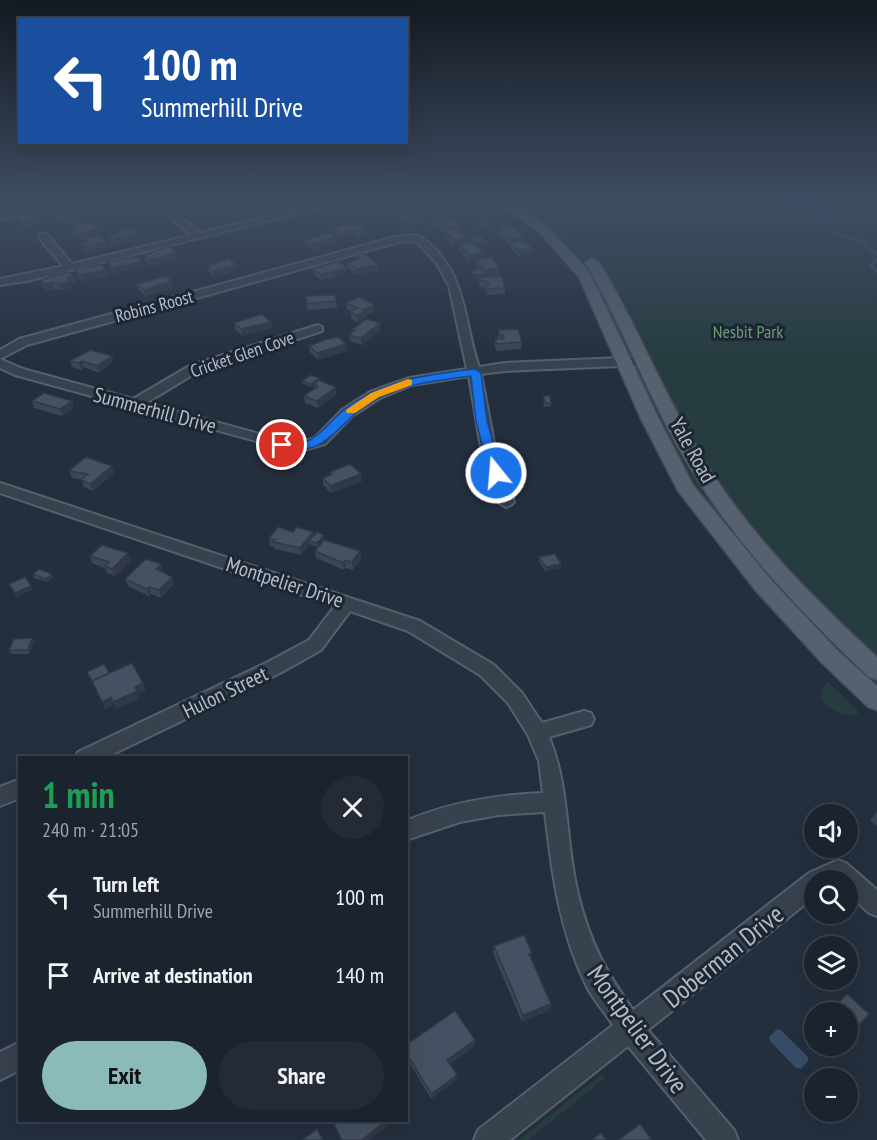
<!DOCTYPE html>
<meta charset="utf-8">
<style>
body{margin:0;font-family:"PT Sans Narrow",sans-serif;background:#242b36;color:#f1f3f6;height:100vh;display:flex;flex-direction:column;font-size:22px;white-space:nowrap}
*{box-sizing:border-box;margin:0}
p{font-size:20px;color:#a0a4aa}
.icon{flex:none;width:33px;height:33px;fill:none;stroke:currentColor;stroke-width:2;stroke-linecap:round;stroke-linejoin:round}
.map{position:relative;flex:1;overflow:hidden}
.side{position:absolute;left:18px;top:756px;width:390px;height:366px;display:flex;flex-direction:column;background:#1b232e;border-radius:0px;box-shadow:0 6px 24px #0002,0 0 0 2px #39404a}
.side>*{flex:none}
.hud{position:absolute;left:18px;top:18px;width:390px;height:126px;border-radius:0px;box-shadow:0 6px 24px #0002,0 0 0 2px #39404a;background:#1a4fa0;color:#fff;overflow:hidden}
.buttons{position:absolute;left:804px;top:804px;display:grid;gap:12px}
.buttons a{display:grid;place-items:center;width:54px;height:54px;border-radius:50%;background:#1b232e;box-shadow:0 6px 24px #0002,0 0 0 2px #39404a;font-size:30px}
.pin{position:absolute;display:grid;place-items:center;width:51px;height:51px;color:#fff;margin:-26px;border:3px solid #fff;border-radius:50%;box-shadow:0 2px 6px #0007}
.me{position:absolute;width:66px;margin:-33px;rotate:343deg;stroke-linejoin:round;filter:drop-shadow(0 0 4px #0008)}
.turn{display:flex;align-items:center;gap:21px;height:126px;padding:0 24px;font-size:27px}
.turn .icon{width:78px;height:78px;stroke-width:2.5}
.turn b{display:block;font-size:42px;line-height:51px}
.round{display:grid;place-items:center;flex:none;width:63px;height:63px;border-radius:32px;background:#242b36}
.head{display:flex;align-items:center;justify-content:space-between;height:102px;padding:0 24px}
h1{font-size:36px;font-weight:800;line-height:45px;color:#1e9e55}
.action{display:flex;gap:12px;margin-top:auto;padding:12px 24px}
.action a{flex:1;height:69px;border-radius:36px;background:#8bbbb9;color:#111;font-size:24px;font-weight:800;line-height:69px;text-align:center}
.action a+a{background:#242b36;color:#f1f3f6}
ul{padding:0;list-style:none}
li{display:flex;align-items:center;gap:18px;height:78px;padding:0 24px}
li div{flex:1}
li b{display:block;font-size:22px}
li em{font-style:normal}
.map>svg:first-child{display:block}
.green{fill:#263c3f}
.water{fill:#394c67}
.lines{fill:none;stroke-linecap:round;stroke-linejoin:round}
.stream{stroke:#394c67;stroke-width:3}
.minor-casing{stroke:#565f6c;stroke-width:4}
.major-casing{stroke:#414a57;stroke-width:3}
.minor{fill:#38414e;fill-rule:evenodd}
.major{fill:#56606e;fill-rule:evenodd}
.wall{fill:#3b4654}
.shaded-wall{fill:#303945}
.building{fill:#455162;stroke:#303945;stroke-width:1.5}
.route{fill:#1a73e8;stroke:#114b97;stroke-width:1.5}
.slow{fill:#f59e0b}
.labels{text-anchor:middle;dominant-baseline:central;stroke-width:6;stroke-linejoin:round;paint-order:stroke}
.far-street-label{font-size:18px;fill:#b4bcc9;stroke:#1d2633}
.far-park-label{font-size:18px;fill:#6b9a76;stroke:#1d2633}
.street-label{font-size:21px;fill:#b4bcc9;stroke:#1d2633}
.near-street-label{font-size:26px;fill:#b4bcc9;stroke:#1d2633}
</style>
<div class="map">
<svg width="877" height="1140" viewBox="0 0 877 1140">
<rect width="100%" height="100%" fill="#242f3e"/>
<g class="green">
<path d="M507,202H877V707L687,492L585,279L562,249L503,203Z"/>
<path d="M828,682L859,713C849,719 836,712 827,706C819,698 819,689 828,682Z"/>
<path d="M602,1074L605,1078L528,1140H519Z"/>
</g>
<path class="water" d="M777,1029L781,1030L808,1057V1061L801,1069L796,1068L770,1041L769,1037Z"/>
<g class="lines">
<g class="stream">
<path d="M757,202L807,205L824,211L830,218L828,226L838,235L866,242L867,248L877,254"/>
<path d="M877,260L870,266L877,272"/>
</g>
<g class="minor-casing">
<g id="minor">
<path d="M57,202H74L0,220V214Z"/>
<path d="M327,202H343L27,281L0,285V279L63,266L39,238V234H47L72,264L191,235L162,210L160,208L165,205L200,233Z"/>
<path d="M415,235C425,238 430,244 437,251C467,284 465,327 479,367L505,363L644,357L650,361L644,365L505,371L481,374L495,448L514,502L511,505L506,507L498,502L481,448L469,376L412,385L380,398L352,416L325,444L296,452L15,375L0,368V359L23,369L133,399L191,365L318,325L322,327V331L199,371L146,403L296,444L315,438L342,410L370,392L409,378L467,369L449,286L437,264L419,244L413,241L399,242L27,345L0,359V350L19,339L395,237Z"/>
<path d="M0,483L420,621L494,665L522,693L542,723L584,711L591,713L594,719L591,725L549,737C570,787 565,842 578,894C590,943 605,970 633,1010L809,873L838,860L846,863L877,890V916L869,913L848,893V880H814V897L648,1030L734,1130L738,1140H706L628,1046L510,1140H474L478,1130L613,1025C605,1013 594,1000 587,987C559,930 552,873 545,812L498,815L460,822L406,840V821C450,802 496,795 543,793L539,761L528,735L508,703L480,675L408,631L350,611L321,650L280,673L105,758H75L78,752L266,663L309,640L335,606L0,493Z"/>
<path d="M20,779V798L0,806V787Z"/>
<path d="M20,1042V1070L0,1080V1052Z"/>
</g>
</g>
<g class="major-casing">
<g id="major">
<path d="M498,202H511L548,227L590,273L658,417L693,485L772,581L838,651L877,686V710L868,707L822,663L756,591L678,491L640,417L579,277L540,233Z"/>
<path d="M592,258L599,262C637,324 663,393 701,455C747,532 811,596 877,657V680L869,677C799,610 730,539 682,454C646,392 622,324 585,262Z"/>
</g>
</g>
<use href="#minor" class="minor"/>
<use href="#major" class="major"/>
</g>
<g class="wall">
<path d="M260,205V211L235,216L230,212L229,206Z"/>
<path d="M469,206L494,218L482,221L468,212Z"/>
<path d="M56,214H84L86,220L78,224L57,220Z"/>
<path d="M16,216L49,220L22,228L18,222Z"/>
<path d="M430,220L459,231L466,238V243L472,242L470,240V237L486,244L477,245L483,256H481V258L500,268V275L485,277L505,288V294L487,295L485,287H480L479,283V277L475,278L472,273V270H480L476,265L477,260L469,261L459,250V245L454,246L445,237V232L430,226Z"/>
<path d="M351,223L368,236L360,238L356,236L342,239L334,234L333,228Z"/>
<path d="M74,226L99,235L108,248L86,253L82,250L81,244L86,242L85,238L76,241L73,238L72,232L75,231Z"/>
<path d="M499,229L524,242L532,254L518,256L510,248L511,245H510L499,235Z"/>
<path d="M138,233L140,239L114,245L111,242L109,236Z"/>
<path d="M306,239L336,244L313,250L306,245Z"/>
<path d="M144,255L178,259L151,266L146,261Z"/>
<path d="M356,256L378,265L379,271L357,275L348,268L347,262L356,260Z"/>
<path d="M142,261L143,267L115,274L109,268L108,262Z"/>
<path d="M237,265L238,271L215,277L209,272L208,266Z"/>
<path d="M313,269L346,273L331,280L329,278L321,280L314,275Z"/>
<path d="M76,270H107L108,276L82,281L77,276Z"/>
<path d="M74,277L76,283L71,284L72,288L62,290L55,289L46,291L43,287L41,281Z"/>
<path d="M172,281L173,288L145,296L139,290L137,284Z"/>
<path d="M335,295L337,308L307,310L306,296Z"/>
<path d="M346,303L374,305V312L366,315V318L358,322L351,318V311L346,309Z"/>
<path d="M271,322L272,328L242,336L235,329L234,323Z"/>
<path d="M352,330H381L362,345L350,341L349,335L353,332Z"/>
<path d="M498,330L522,342L521,349L496,351L495,346V339H498Z"/>
<path d="M309,346L347,351L318,360L310,352Z"/>
<path d="M112,356L113,362L99,373L84,367L81,370L72,367L70,361Z"/>
<path d="M302,381H320L337,394L318,408L305,403L304,396L314,388V385L311,387L303,384Z"/>
<path d="M543,396L551,403V406L544,407Z"/>
<path d="M32,401L74,408L62,416L34,408Z"/>
<path d="M112,466L114,473L93,491L84,487L82,480L72,478L69,471Z"/>
<path d="M330,472L362,481L331,493L323,485V478L330,475Z"/>
<path d="M293,532H313L314,536L324,538L317,547L310,544L301,555L275,549L274,547L270,546L269,538Z"/>
<path d="M315,551H360L361,559L353,570L346,568L344,570L316,558Z"/>
<path d="M90,556L131,561L115,576L107,573L105,568L92,563Z"/>
<path d="M539,557L561,564V568L545,571L539,561Z"/>
<path d="M161,564L163,572L172,577L174,584L161,598L151,594L149,596L128,586L125,579Z"/>
<path d="M33,574L54,577L48,582L34,578Z"/>
<path d="M32,638L34,642L29,654H11L9,650Z"/>
<path d="M877,812V826L870,821Z"/>
<path d="M494,946L531,959L551,1004L550,1010L522,1022L493,953Z"/>
<path d="M475,1040L474,1046L450,1064L457,1075L456,1080L431,1099L406,1057V1045Z"/>
<path d="M331,1120H394L369,1140H341Z"/>
</g>
<g class="shaded-wall">
<path d="M260,205V211L235,216L234,210Z"/>
<path d="M494,212V218L482,221V215Z"/>
<path d="M84,214L86,220L78,224L76,218Z"/>
<path d="M47,215L49,220L22,228L21,222Z"/>
<path d="M425,217V223L401,226V220Z"/>
<path d="M459,225V231L449,234V228Z"/>
<path d="M489,226V229L480,231L481,228Z"/>
<path d="M98,229L100,235L76,241L75,235Z"/>
<path d="M356,230V236L342,239L341,233Z"/>
<path d="M368,230V236L360,238V232Z"/>
<path d="M138,233L140,239L114,245L113,239Z"/>
<path d="M525,237L524,243L511,242V245H510V239Z"/>
<path d="M336,238V244L313,250L312,244Z"/>
<path d="M466,238V244L454,246V240Z"/>
<path d="M486,241V244L475,245V242Z"/>
<path d="M106,242L108,248L86,253L84,247Z"/>
<path d="M533,248L532,254L518,256V250Z"/>
<path d="M479,250H483V256H481V260L469,261V255Z"/>
<path d="M177,253L178,259L151,266L150,260Z"/>
<path d="M142,261L143,267L115,274L114,268Z"/>
<path d="M237,265L238,271L215,277L213,271Z"/>
<path d="M378,265L379,271L357,275L356,269Z"/>
<path d="M346,267V273L331,280V273Z"/>
<path d="M500,268V275L475,278V275L485,274V270Z"/>
<path d="M107,270L108,276L82,281L80,275Z"/>
<path d="M329,272V278L321,280L320,274Z"/>
<path d="M74,277L76,283L71,284L72,288L62,290L60,284L68,278Z"/>
<path d="M172,281L173,288L145,296L144,290Z"/>
<path d="M53,282L55,289L46,291L44,284Z"/>
<path d="M374,305V312L366,315V318L358,322L357,315L363,310Z"/>
<path d="M271,322L272,328L242,336L241,329Z"/>
<path d="M380,323L381,330L362,345L361,338Z"/>
<path d="M346,344L347,351L318,360L317,353Z"/>
<path d="M112,356L113,362L99,373L97,366Z"/>
<path d="M82,361L84,367L81,370L79,363Z"/>
<path d="M320,378V381L311,387V384Z"/>
<path d="M336,387L337,394L318,408L317,401Z"/>
<path d="M72,401L74,408L62,416L60,409Z"/>
<path d="M112,466L114,473L93,491L90,484Z"/>
<path d="M361,474L362,481L331,493L330,486Z"/>
<path d="M313,532L314,540L309,541L310,544L301,555L300,548Z"/>
<path d="M324,535V538L317,547V543Z"/>
<path d="M360,551L361,559L353,570L352,562Z"/>
<path d="M128,553L131,561L115,576L112,569Z"/>
<path d="M345,560L346,568L344,570L343,563Z"/>
<path d="M161,564L163,572L158,577L156,569Z"/>
<path d="M561,564V568L545,571L546,567Z"/>
<path d="M52,574L54,577L48,582L46,579Z"/>
<path d="M172,577L174,584L161,598L159,590Z"/>
<path d="M31,586L32,590L16,597L15,593Z"/>
<path d="M149,587L151,594L149,596L147,589Z"/>
<path d="M32,638L34,642L29,654L28,650Z"/>
<path d="M143,683L146,691L138,694L139,699L116,709L113,702L135,687Z"/>
<path d="M111,697L114,705L105,709L102,702Z"/>
<path d="M551,1004L550,1010L522,1022L523,1015Z"/>
<path d="M475,1040L474,1046L447,1066V1060Z"/>
<path d="M457,1075L456,1080L431,1099V1094Z"/>
<path d="M387,1120H394L369,1140H362Z"/>
</g>
<g class="building">
<path d="M246,202H255L260,205L234,210L229,206Z"/>
<path d="M480,204L494,212L482,215L469,206Z"/>
<path d="M64,210L84,214L76,218L56,214Z"/>
<path d="M44,211L47,215L21,222L16,216Z"/>
<path d="M423,213L425,217L401,220L400,215Z"/>
<path d="M444,216L459,225L449,228L430,220Z"/>
<path d="M91,222L98,229L75,235L72,232L76,231L74,226Z"/>
<path d="M351,223L368,230L360,232L356,230L341,233L333,228Z"/>
<path d="M485,223L489,226L481,228L476,224Z"/>
<path d="M132,227L138,233L113,239L109,236Z"/>
<path d="M512,227L525,237L510,239L499,229Z"/>
<path d="M457,229L466,238L454,240L445,231Z"/>
<path d="M329,233L336,238L312,244L306,239Z"/>
<path d="M99,235L106,242L84,247L81,244L89,242L85,238Z"/>
<path d="M481,236L486,241L475,242L470,237Z"/>
<path d="M523,241L533,248L518,250L511,242Z"/>
<path d="M472,242L483,250H479L481,253L469,255L459,244Z"/>
<path d="M170,246L177,253L150,260L144,255Z"/>
<path d="M364,254L378,265L356,269L347,262L360,259L356,256Z"/>
<path d="M137,256L142,261L114,268L108,262Z"/>
<path d="M492,257L500,268L485,270L477,259Z"/>
<path d="M229,259L237,265L213,271L208,266Z"/>
<path d="M337,261L346,267L331,273L329,272L320,274L313,269Z"/>
<path d="M100,264L107,270L80,275L76,270Z"/>
<path d="M483,269L485,274L475,275L472,270Z"/>
<path d="M69,272L74,277L68,278L70,281L60,284L53,282L44,284L41,281L51,276Z"/>
<path d="M166,276L172,281L144,290L137,284Z"/>
<path d="M479,277H502L505,288L487,289L486,285H489L488,281H481Z"/>
<path d="M335,295L336,301L307,304L306,296Z"/>
<path d="M359,297L374,305L363,310L366,311L357,315L350,312L358,308L346,303Z"/>
<path d="M262,314L271,322L241,329L234,323Z"/>
<path d="M366,319L380,323L361,338L349,335L355,330H352Z"/>
<path d="M518,329L522,342L497,344L495,339H504L503,335L500,336L498,330Z"/>
<path d="M338,337L346,344L317,353L309,346L327,339Z"/>
<path d="M90,350L112,356L97,366L82,361L79,363L70,361Z"/>
<path d="M311,375L320,378L311,384L302,381Z"/>
<path d="M319,380L336,387L317,401L304,396L318,386L314,384Z"/>
<path d="M44,393L72,401L60,409L32,401Z"/>
<path d="M543,396H550L551,403H545Z"/>
<path d="M86,457L112,466L90,484L81,480L88,474L69,471Z"/>
<path d="M350,464L361,474L330,486L323,478L332,474L330,472Z"/>
<path d="M278,527L293,532L297,527L313,532L300,548L273,542L275,540L269,538Z"/>
<path d="M317,532L324,535L317,543L309,541Z"/>
<path d="M324,540L360,551L352,562L345,560L343,563L315,551Z"/>
<path d="M102,545L128,553L112,569L105,566L109,562L90,556Z"/>
<path d="M555,554L561,564L546,567L539,557Z"/>
<path d="M146,559L161,564L156,569L172,577L159,590L149,587L147,589L125,579Z"/>
<path d="M39,569L52,574L46,579L33,574Z"/>
<path d="M25,577L31,586L15,593L9,584Z"/>
<path d="M32,638L28,650H9L14,639Z"/>
<path d="M132,663L143,683L135,687L137,691L113,702L111,697L102,702L92,681Z"/>
<path d="M104,664L109,673L92,681L87,672Z"/>
<path d="M524,935L532,953L529,954L551,1004L523,1015L494,946Z"/>
<path d="M847,994L869,1014L850,1035L848,1033V1012H830Z"/>
<path d="M455,1011L475,1040L447,1060L457,1075L431,1094L406,1052V1045Z"/>
<path d="M332,1120H387L362,1140H342Z"/>
<path d="M640,1124L652,1140H619Z"/>
<path d="M317,1129L323,1140H302Z"/>
<path d="M601,1133L606,1140H592Z"/>
</g>
<linearGradient id="sky" x2="0" y2="1"><stop stop-color="#141a22"/><stop offset="0.56" stop-color="#3f4d63"/><stop offset="1" stop-color="#3f4d63" stop-opacity="0"/></linearGradient>
<rect width="877" height="361" fill="url(#sky)"/>
<path class="route" d="M475,369L481,373L487,421L502,473L500,476L496,477L490,473L476,421L471,376C440,380 409,383 380,397C339,416 330,461 278,448L276,445L282,442C316,449 321,428 344,410C381,380 430,374 475,369Z"/>
<path class="slow" d="M408,379L412,380V385L379,397L355,413H347L346,410L371,393Z"/>
<g class="labels">
<g class="far-street-label">
<text transform="translate(154 306) rotate(-15)">Robins Roost</text>
<text transform="translate(242 354) rotate(-19)">Cricket Glen Cove</text>
</g>
<g class="far-park-label">
<text x="748" y="331">Nesbit Park</text>
</g>
<g class="street-label">
<text transform="translate(155 410) rotate(15)">Summerhill Drive</text>
<text transform="translate(693 450) rotate(61)">Yale Road</text>
<text transform="translate(285 582) rotate(18)">Montpelier Drive</text>
<text transform="translate(225 692) rotate(-26)">Hulon Street</text>
</g>
<g class="near-street-label">
<text transform="translate(723 956) rotate(-39)">Doberman Drive</text>
<text transform="translate(638 1029) rotate(54)">Montpelier Drive</text>
</g>
</g>
</svg>
<div class="buttons">
<a><svg class="icon" aria-label="sound" viewBox="0 0 24 24"><path d="M4 9h4l5-4v14l-5-4H4zM17 9q2 3 0 6"/></svg></a>
<a><svg class="icon" aria-label="search" viewBox="0 0 24 24"><circle cx="10" cy="10" r="6"/><path d="M15 15l6 6"/></svg></a>
<a><svg class="icon" aria-label="layers" viewBox="0 0 24 24"><path d="M12 4l9 5-9 5-9-5zM3 14l9 5 9-5"/></svg></a>
<a>+</a>
<a>−</a>
</div>
<div class="pin" style="left:282px;top:445px;background:#d93025"><svg class="icon" aria-label="arrive" viewBox="0 0 24 24"><path d="M6 21V4h12l-3 4 3 4H6"/></svg></div>
<svg class="me" style="left:496px;top:473px" viewBox="-20 -20 40 40"><circle r="17" fill="#1a73e8" stroke="#fff" stroke-width="3"/><path d="M0-11L8 9 0 5-8 9z" fill="#fff"/></svg>
<div class="hud">
<div class="turn"><svg class="icon" aria-label="left" viewBox="0 0 24 24"><path d="M17 20v-9H6M10 6l-5 5 5 5"/></svg><div><b>100 m</b>Summerhill Drive</div></div>
</div>
<section class="side">
<div class="head"><div><h1>1 min</h1><p>240 m · 21:05</p></div><a class="round"><svg class="icon" aria-label="close" viewBox="0 0 24 24"><path d="M6 6l12 12M18 6L6 18"/></svg></a></div>
<ul>
<li><svg class="icon" aria-label="left" viewBox="0 0 24 24"><path d="M17 20v-9H6M10 6l-5 5 5 5"/></svg><div><b>Turn left</b><p>Summerhill Drive</p></div><em>100 m</em></li>
<li><svg class="icon" aria-label="arrive" viewBox="0 0 24 24"><path d="M6 21V4h12l-3 4 3 4H6"/></svg><div><b>Arrive at destination</b></div><em>140 m</em></li>
</ul>
<div class="action"><a>Exit</a><a>Share</a></div>
</section>
</div>
